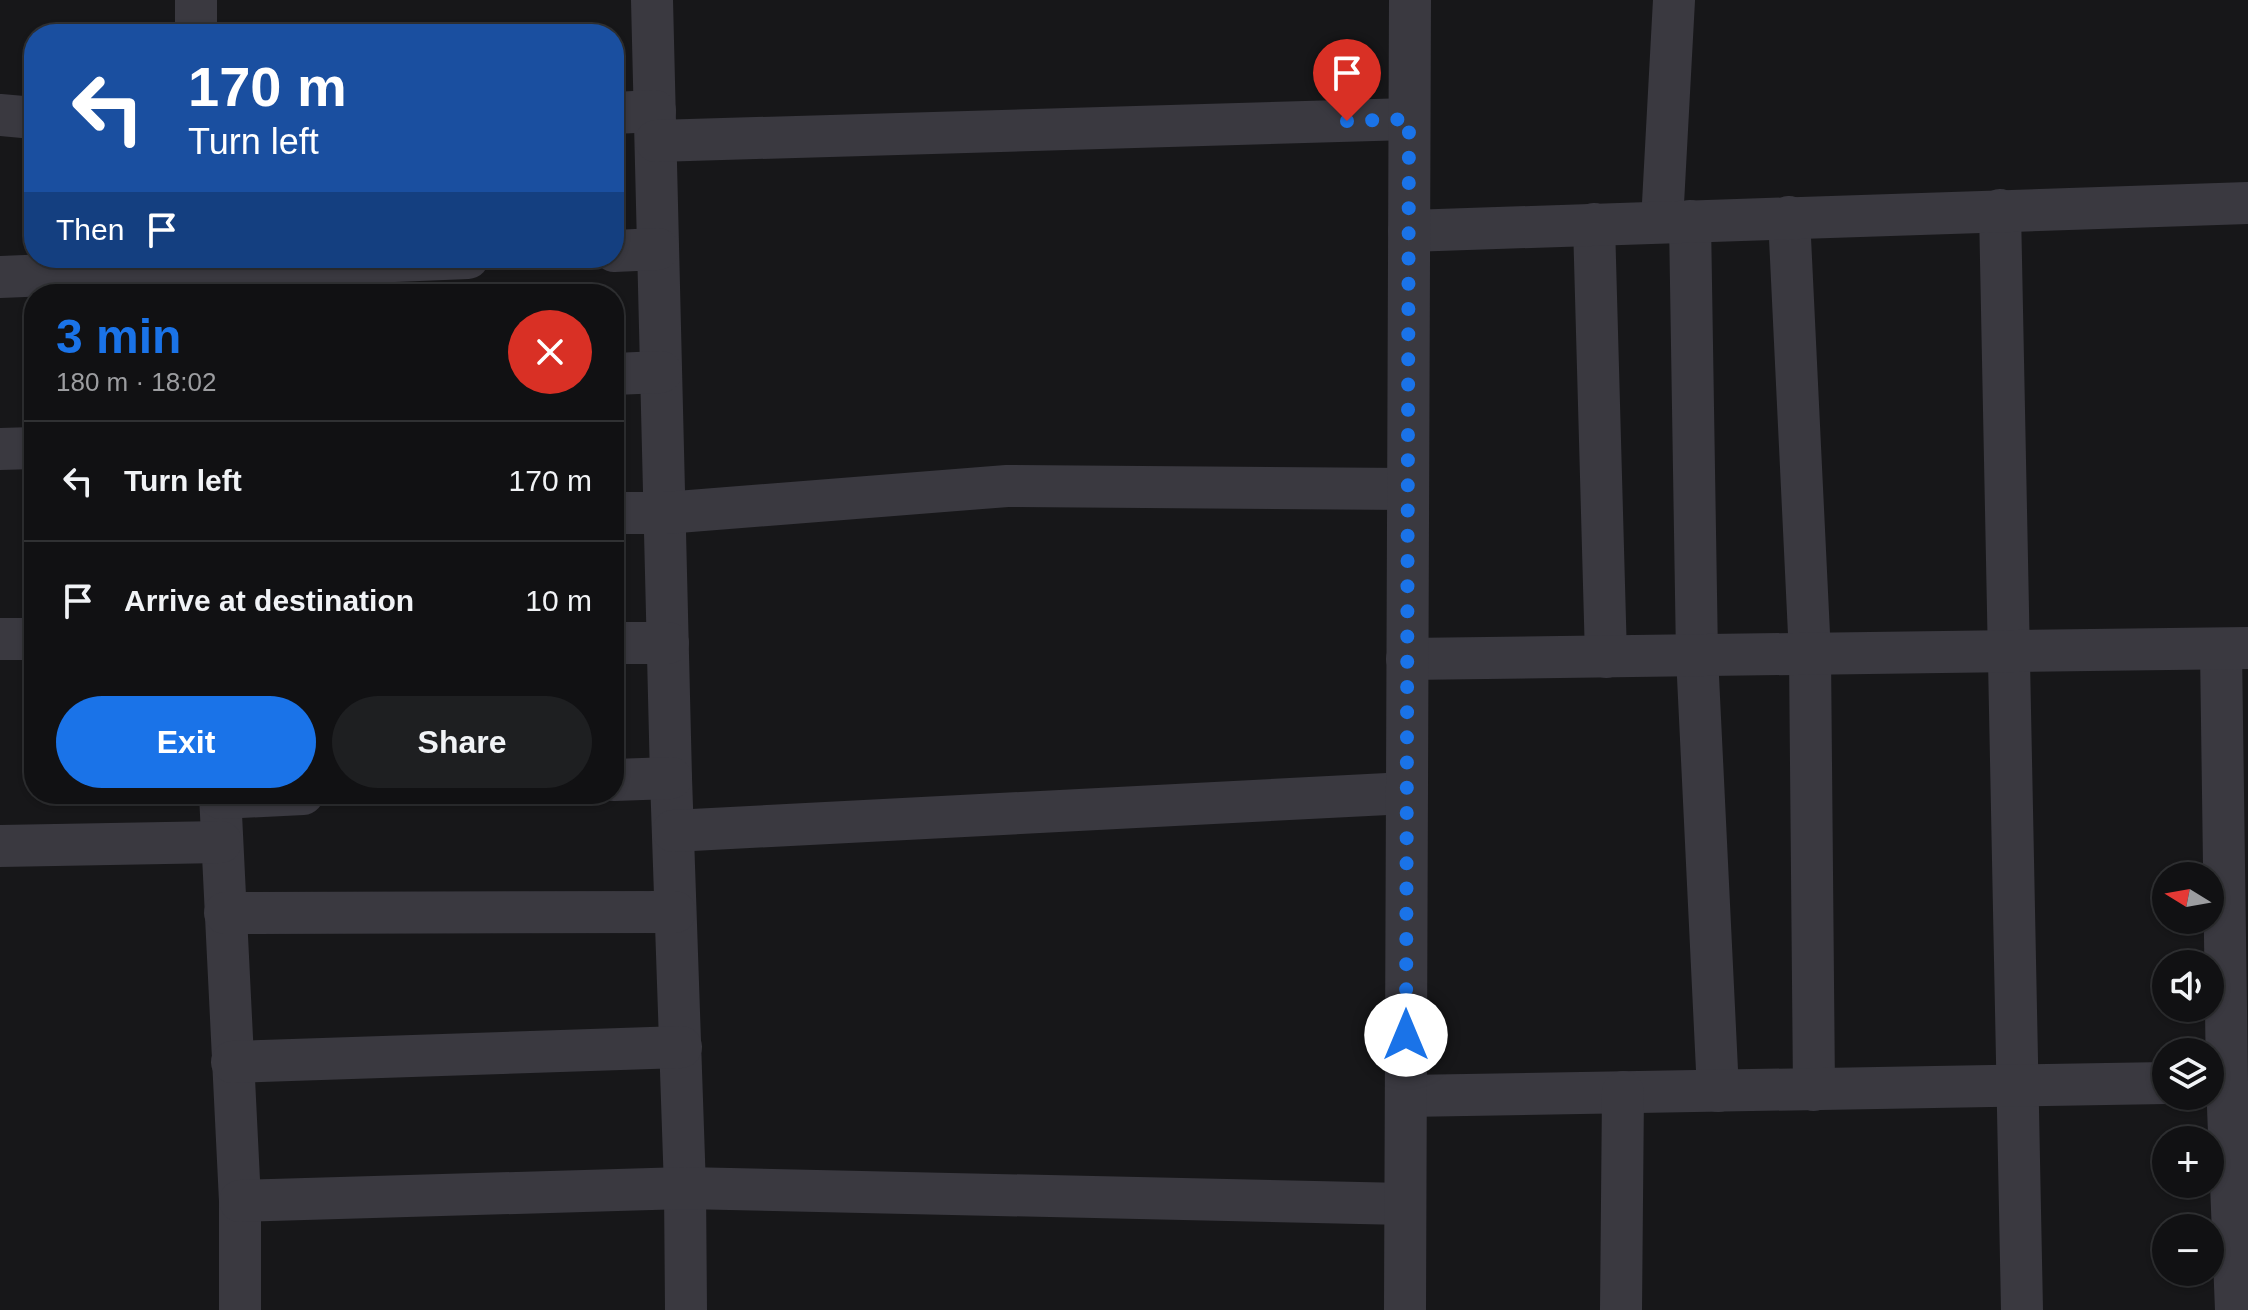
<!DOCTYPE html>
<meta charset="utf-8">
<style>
body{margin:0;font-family:Helvetica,sans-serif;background:#1e1f21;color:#f1f3f6;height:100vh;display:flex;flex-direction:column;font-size:30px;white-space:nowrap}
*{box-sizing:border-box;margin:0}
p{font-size:26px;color:#9c9da0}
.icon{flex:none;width:44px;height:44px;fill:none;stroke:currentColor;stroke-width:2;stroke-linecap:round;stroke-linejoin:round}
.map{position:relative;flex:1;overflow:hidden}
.panel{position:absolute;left:24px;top:284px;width:600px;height:520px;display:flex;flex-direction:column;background:#111113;border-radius:32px;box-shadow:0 2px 6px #0004,0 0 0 2px #303133}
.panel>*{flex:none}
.banner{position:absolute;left:24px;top:24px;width:600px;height:244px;border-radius:32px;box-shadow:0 2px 6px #0004,0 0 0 2px #303133;background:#1a4fa0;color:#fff;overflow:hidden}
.needle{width:52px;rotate:281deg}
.buttons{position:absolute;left:2152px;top:862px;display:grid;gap:16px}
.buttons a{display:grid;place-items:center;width:72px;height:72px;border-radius:50%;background:#111113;box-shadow:0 2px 6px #0004,0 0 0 2px #303133;font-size:40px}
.pin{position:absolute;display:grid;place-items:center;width:68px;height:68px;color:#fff;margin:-82px -34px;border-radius:50% 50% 50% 0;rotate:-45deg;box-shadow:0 0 8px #0007}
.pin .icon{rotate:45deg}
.me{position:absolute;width:88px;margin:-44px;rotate:0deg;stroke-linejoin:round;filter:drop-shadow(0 0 6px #0008)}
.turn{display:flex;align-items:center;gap:28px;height:168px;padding:0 32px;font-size:36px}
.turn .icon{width:104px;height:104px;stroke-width:2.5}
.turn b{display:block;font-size:56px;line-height:68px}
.then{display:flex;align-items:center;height:76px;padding:0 32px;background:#0003;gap:16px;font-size:30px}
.round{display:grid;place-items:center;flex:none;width:84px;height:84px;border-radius:42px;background:#1e1f21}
.overview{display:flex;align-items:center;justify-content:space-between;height:136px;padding:0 32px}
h1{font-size:48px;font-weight:800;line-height:60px;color:#1a73e8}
.button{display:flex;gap:16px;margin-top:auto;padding:16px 32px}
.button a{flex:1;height:92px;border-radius:48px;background:#1a73e8;color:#fff;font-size:32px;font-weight:800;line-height:92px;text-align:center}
.button a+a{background:#1e1f21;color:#f1f3f6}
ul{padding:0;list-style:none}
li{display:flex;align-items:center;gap:24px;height:120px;padding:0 32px;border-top:2px solid #303133}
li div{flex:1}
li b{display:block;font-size:30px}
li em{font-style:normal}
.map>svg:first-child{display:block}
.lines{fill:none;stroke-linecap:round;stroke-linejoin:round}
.minor{stroke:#3a3940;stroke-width:42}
.route{stroke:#1a73e8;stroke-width:14;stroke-dasharray:0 25.2}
</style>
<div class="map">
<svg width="2248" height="1310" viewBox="0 0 2248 1310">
<rect width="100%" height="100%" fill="#171719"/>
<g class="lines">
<g class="minor">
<path d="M652,0L671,778L685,1188L686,1310"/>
<path d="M196,34V0"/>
<path d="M614,113L655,111"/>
<path d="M0,115L34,118"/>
<path d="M656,141L1409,119"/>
<path d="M2000,210L2022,1310"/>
<path d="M1789,217L1810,655L1814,1090"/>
<path d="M1690,221L1697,656L1718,1091"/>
<path d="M1662,222L1674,0"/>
<path d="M1594,224L1606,657"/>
<path d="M1409,231L2248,203"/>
<path d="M614,251L658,249"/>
<path d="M0,277L468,258"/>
<path d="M614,374L661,372"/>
<path d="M0,449L34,448"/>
<path d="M614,513H665L1007,486L1408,489"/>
<path d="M0,639H34"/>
<path d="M614,643H668"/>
<path d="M2221,649L2227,1082L2236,1310"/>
<path d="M1407,659L2248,648"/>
<path d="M614,780L671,778"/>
<path d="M220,794L240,1201V1310"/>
<path d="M220,798L303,794"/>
<path d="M673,831L1407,793"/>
<path d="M0,846L221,842"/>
<path d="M225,913L675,912"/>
<path d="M232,1062L681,1047"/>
<path d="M1406,1096L2166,1083"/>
<path d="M240,1201L685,1188L1405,1204"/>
<path d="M1405,1310L1410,0"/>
<path d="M1621,1310L1623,1092"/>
</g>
</g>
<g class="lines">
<path class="route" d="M1347,121L1409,119L1406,1035"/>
</g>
</svg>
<div class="buttons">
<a><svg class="needle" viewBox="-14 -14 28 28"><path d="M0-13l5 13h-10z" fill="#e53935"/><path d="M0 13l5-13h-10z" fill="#9c9da0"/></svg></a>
<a><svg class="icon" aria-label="sound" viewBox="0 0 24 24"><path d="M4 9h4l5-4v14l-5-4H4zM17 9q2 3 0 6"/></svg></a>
<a><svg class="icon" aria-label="layers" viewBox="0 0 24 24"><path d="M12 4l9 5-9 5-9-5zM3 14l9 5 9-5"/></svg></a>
<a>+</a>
<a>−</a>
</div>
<div class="pin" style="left:1347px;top:121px;background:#d93025"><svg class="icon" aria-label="arrive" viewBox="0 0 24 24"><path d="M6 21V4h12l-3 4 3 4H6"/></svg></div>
<svg class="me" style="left:1406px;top:1035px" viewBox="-20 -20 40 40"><circle r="19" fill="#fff"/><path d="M0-13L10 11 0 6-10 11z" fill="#1a73e8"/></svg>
<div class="banner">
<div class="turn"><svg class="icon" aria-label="left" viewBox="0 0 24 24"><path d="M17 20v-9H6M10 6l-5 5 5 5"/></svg><div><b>170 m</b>Turn left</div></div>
<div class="then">Then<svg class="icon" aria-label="arrive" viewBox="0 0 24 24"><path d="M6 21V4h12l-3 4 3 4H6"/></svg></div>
</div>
<section class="panel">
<div class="overview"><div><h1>3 min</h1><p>180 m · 18:02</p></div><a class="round" style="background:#d93025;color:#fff"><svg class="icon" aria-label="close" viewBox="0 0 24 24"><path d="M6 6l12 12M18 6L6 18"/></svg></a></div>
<ul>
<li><svg class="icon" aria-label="left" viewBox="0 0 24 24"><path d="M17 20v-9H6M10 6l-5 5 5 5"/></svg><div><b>Turn left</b></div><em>170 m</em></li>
<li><svg class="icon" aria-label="arrive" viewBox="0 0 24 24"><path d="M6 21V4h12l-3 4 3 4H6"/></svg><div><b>Arrive at destination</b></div><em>10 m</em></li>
</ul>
<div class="button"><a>Exit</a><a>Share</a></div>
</section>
</div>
